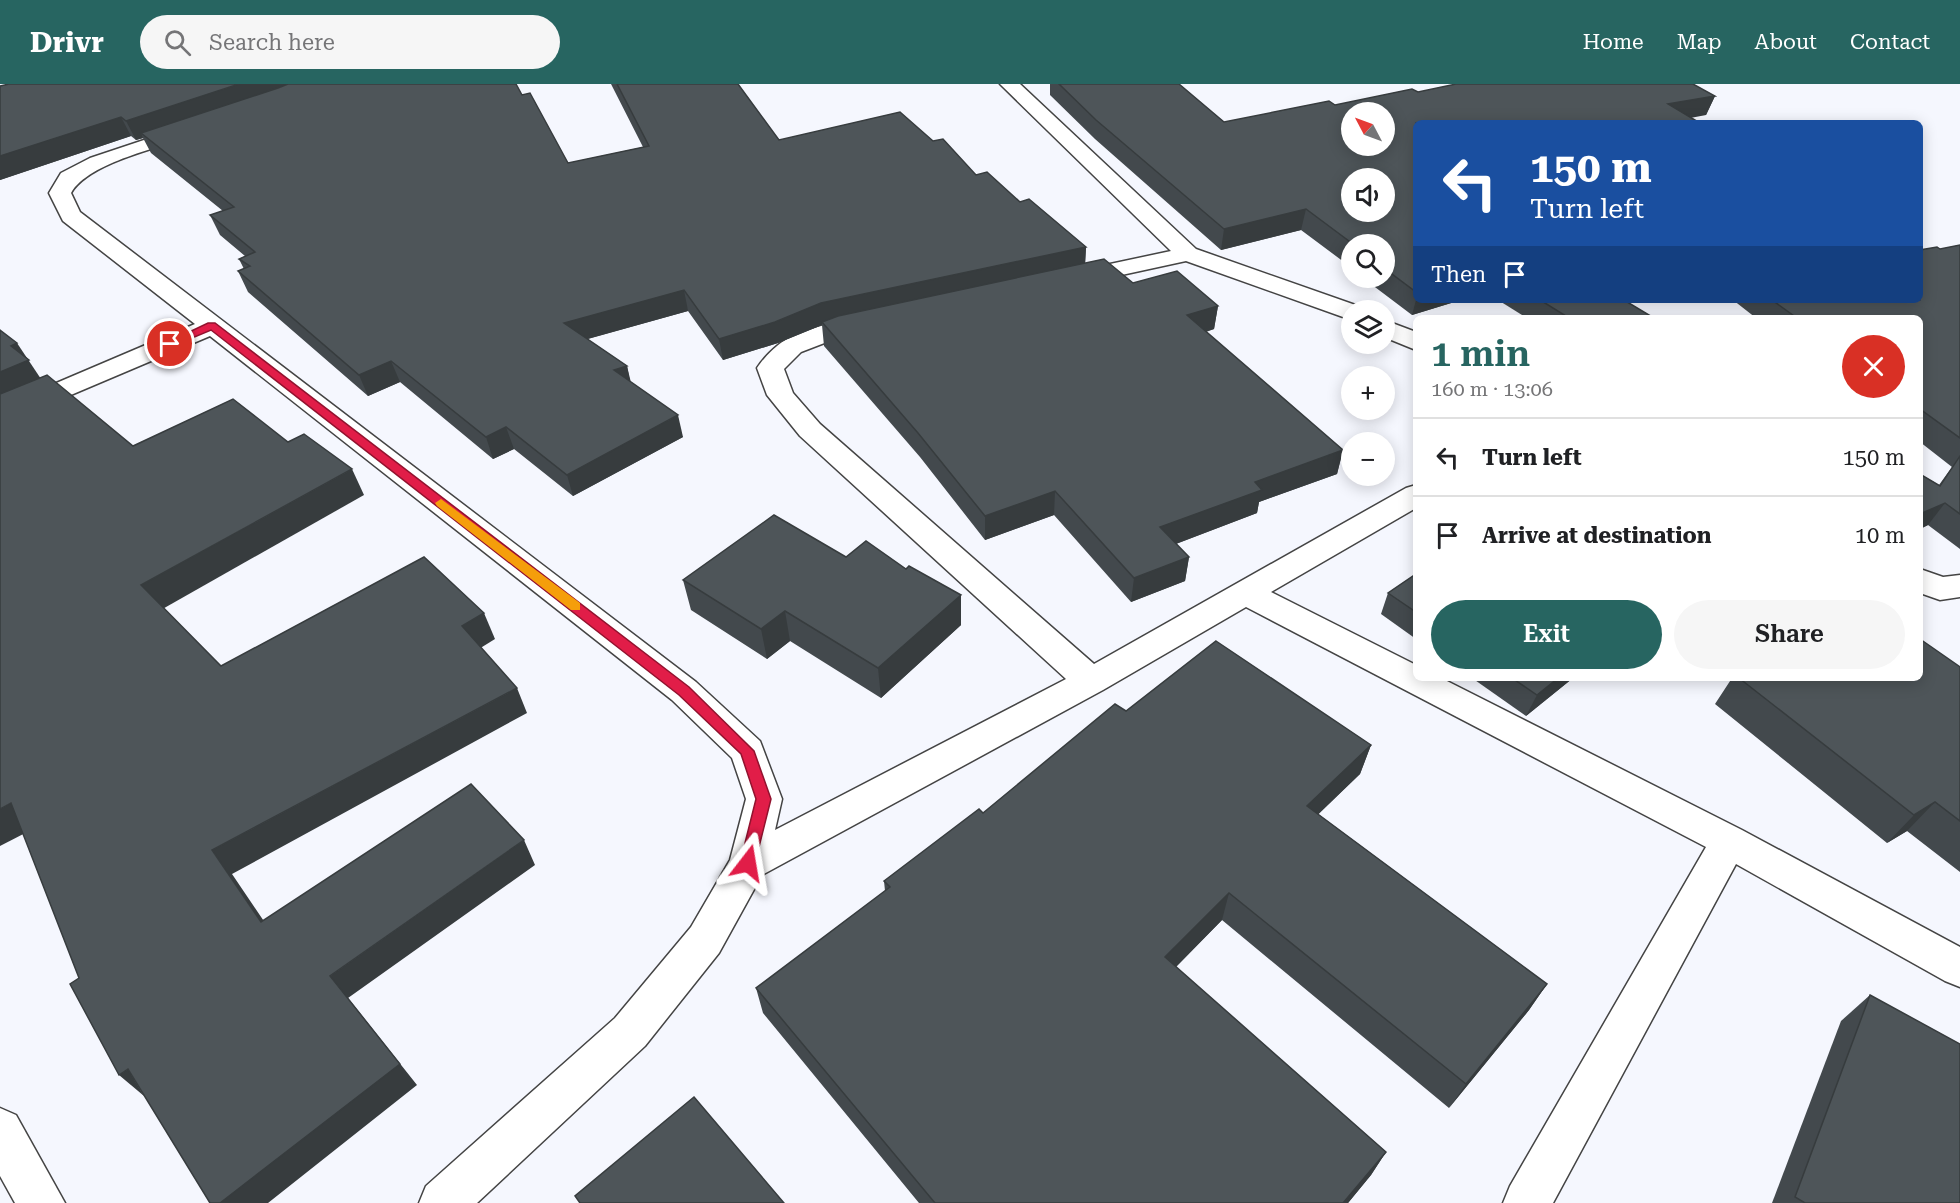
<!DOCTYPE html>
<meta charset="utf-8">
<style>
body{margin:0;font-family:"Roboto Serif",serif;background:#f6f6f6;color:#202124;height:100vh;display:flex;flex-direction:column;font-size:22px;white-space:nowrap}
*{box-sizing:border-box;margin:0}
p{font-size:20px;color:#757577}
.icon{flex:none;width:33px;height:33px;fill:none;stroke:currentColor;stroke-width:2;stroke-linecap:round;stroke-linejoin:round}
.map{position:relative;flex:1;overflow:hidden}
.sheet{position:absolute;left:1413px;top:231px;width:510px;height:366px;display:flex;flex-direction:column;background:#fff;border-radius:9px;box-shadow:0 3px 15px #0003}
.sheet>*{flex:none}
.banner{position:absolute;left:1413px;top:36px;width:510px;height:183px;border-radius:9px;box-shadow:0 3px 15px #0003;background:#1a4fa0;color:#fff;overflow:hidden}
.needle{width:39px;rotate:311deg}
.tools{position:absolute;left:1341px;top:18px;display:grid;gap:12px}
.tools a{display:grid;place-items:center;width:54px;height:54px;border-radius:50%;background:#fff;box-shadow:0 3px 15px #0003;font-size:30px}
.pin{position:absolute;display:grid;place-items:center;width:51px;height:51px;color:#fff;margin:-26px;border:3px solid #fff;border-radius:50%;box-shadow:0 2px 6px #0007}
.me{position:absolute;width:66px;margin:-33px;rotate:14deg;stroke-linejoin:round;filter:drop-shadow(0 0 4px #0008)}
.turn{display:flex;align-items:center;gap:21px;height:126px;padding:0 18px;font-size:27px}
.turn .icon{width:78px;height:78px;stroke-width:2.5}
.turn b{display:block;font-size:42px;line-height:51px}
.then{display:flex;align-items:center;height:57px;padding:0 18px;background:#0003;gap:12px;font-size:22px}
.round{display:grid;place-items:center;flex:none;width:63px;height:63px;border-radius:32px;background:#f6f6f6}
.head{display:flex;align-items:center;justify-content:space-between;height:102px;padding:0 18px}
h1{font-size:36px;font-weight:600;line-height:45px;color:#276561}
.action{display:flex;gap:12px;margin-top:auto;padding:12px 18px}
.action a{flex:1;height:69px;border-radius:36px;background:#276561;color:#fff;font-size:24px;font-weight:600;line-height:69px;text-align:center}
.action a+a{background:#f6f6f6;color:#202124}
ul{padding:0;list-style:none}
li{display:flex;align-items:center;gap:18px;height:78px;padding:0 18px;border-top:2px solid #e0e0e0}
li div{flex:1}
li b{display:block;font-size:22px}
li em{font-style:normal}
header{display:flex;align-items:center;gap:36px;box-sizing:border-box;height:84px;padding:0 30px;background:#276561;color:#fff}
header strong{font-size:28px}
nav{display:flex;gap:33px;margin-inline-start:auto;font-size:21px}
.search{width:420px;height:54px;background:#f6f6f6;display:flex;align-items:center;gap:15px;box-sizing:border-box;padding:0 21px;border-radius:33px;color:#757577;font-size:22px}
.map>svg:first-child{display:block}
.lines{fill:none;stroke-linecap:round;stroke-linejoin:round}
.minor-casing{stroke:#444;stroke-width:3}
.minor{fill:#fff;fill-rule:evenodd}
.wall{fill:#43494d}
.shaded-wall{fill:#373c3e}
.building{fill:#4e5559;stroke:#373c3e;stroke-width:1.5;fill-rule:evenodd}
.route{fill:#e11d48;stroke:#92132f;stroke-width:1.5}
.slow{fill:#f59e0b}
</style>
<header>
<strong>Drivr</strong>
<div class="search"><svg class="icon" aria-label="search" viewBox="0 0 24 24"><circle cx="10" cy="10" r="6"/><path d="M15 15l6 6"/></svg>Search here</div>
<nav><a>Home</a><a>Map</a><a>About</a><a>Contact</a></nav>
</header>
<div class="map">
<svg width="1960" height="1119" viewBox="0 0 1960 1119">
<rect width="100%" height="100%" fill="#f5f7fe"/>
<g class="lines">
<g class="minor-casing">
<g id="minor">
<path d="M1000,0H1020L1196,165L1361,223L1363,226H1352V235L1343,233L1186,177L1071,202L1063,200L1059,195L1063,190L1171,167Z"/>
<path d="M189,41L196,43L199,47L196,51C162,63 89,78 71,109L80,128L696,598L760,657L782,715L775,746L1066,595L800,352L767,311L757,284C763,275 774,263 784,257C802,246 853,230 874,235L878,240L874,245L840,253L801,268L784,285L793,309L820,340L1094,580L1406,404L1416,401V424L1271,508L1416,581V594H1441L1742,746L1960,863V903L1945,897L1736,780L1553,1119H1503L1510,1102L1706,763L1246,523L1103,606L762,791L719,869L645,962L477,1119H419L426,1102L615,934L691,843L730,776L746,715L732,674L672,616L210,252L0,341V323L195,240L63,137L49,109L61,89L90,74Z"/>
<path d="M1384,236L1416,248V266L1384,253Z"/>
<path d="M1920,485L1943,493L1960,491V513L1940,516L1920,509Z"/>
<path d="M0,1024L16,1031L65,1119H15L0,1092Z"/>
</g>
</g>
<use href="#minor" class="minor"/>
</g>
<g class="wall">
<path d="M611,0H738L779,56L933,57L976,91L1020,118L1086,163L1085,179L1133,199L1218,222L1214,245L1206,248L1343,366L1337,390L1259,418L1257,429L1176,460L1189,473L1185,497L1131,518L1054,431L985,456L920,373L824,262L822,241L778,259L723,276L688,227L587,255L627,282L630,298L683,353L573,412L514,365L493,375L400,298L368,312L248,208L238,187L244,185L239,175L245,172L220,151L210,131L223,127L151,69L143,54L136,56L131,52L0,96V2L522,11L568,79L643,63Z"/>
<path d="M1050,0H1179L1224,38L1418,8L1715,12L1706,31L1416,39V216H1461L1412,231L1363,194H1384V160H1352V184L1301,146L1221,166L1095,55L1050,11Z"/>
<path d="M1960,161V465L1928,441L1920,445V390L1939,401L1952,383L1920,358V234H1756L1733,216H1920L1940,165Z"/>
<path d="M1498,216H1624L1654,234H1527Z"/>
<path d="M846,473L906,485L961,511V541L881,614L790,557L767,575L691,526L683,496Z"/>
<path d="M1416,490V555L1381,530L1388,509Z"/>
<path d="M1960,583V788L1907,747L1887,759L1715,620L1732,594H1920Z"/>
<path d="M1472,594H1573L1526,632Z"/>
<path d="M1371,661L1360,690L1318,730L1547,900L1529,926L1449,1024L1222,836L1176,883L1386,1068L1371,1091L1348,1119H919L763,929L756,904L885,807L884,797L983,729Z"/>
<path d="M1870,911L1960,1119H1772L1841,937Z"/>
</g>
<g class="shaded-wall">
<path d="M239,0H290L141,49L143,54L136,56L126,37Z"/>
<path d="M1715,12L1706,31L1664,39L1668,20Z"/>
<path d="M121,33L131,52L0,96V72Z"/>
<path d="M1306,125L1301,146L1221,166L1224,145Z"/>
<path d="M1086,163L1085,183L822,238V241L778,259L723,276L719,255L821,219Z"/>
<path d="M684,206L688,227L570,260L564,239Z"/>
<path d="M1416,216H1461L1412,231Z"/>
<path d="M1218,222L1214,245L1184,254L1187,231Z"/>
<path d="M17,259L45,301L0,321V288L11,262Z"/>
<path d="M391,277L400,298L368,312L359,291Z"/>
<path d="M627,282L632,303L614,286Z"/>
<path d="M678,331L683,353L573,412L567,391Z"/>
<path d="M506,343L514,365L493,375L486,353Z"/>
<path d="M1343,366L1337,390L1259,418L1257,429L1157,467L1160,443L1255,398Z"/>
<path d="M352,385L364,411L159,527L141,501Z"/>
<path d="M1055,407L1054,431L985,456V432Z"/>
<path d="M1945,419L1928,441L1920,445V430Z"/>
<path d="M1189,473L1185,497L1131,518L1134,494Z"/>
<path d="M961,511V541L881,614L878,584Z"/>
<path d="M785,527L790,557L767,575L761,545Z"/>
<path d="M484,529L495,555L474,568L462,542Z"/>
<path d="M1558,594H1573L1526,632L1537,611Z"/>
<path d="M517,604L527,629L232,790L280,861L261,838L212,766Z"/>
<path d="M1371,661L1360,690L1298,750L1307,722Z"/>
<path d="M1935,718L1907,747L1887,759L1914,731Z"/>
<path d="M11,719L35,744L0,762V725Z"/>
<path d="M524,756L535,781L348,914L417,1001L268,1119H220L330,892Z"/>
<path d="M1229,809L1222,836L1159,900L1165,873Z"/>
<path d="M1547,900L1529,926L1449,1024L1466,1000Z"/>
<path d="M128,985L144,1012L119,991Z"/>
<path d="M1386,1068L1371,1091L1348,1119H1343Z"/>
</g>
<g class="building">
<path d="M9,0H239L126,37L121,33L0,72V2Z"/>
<path d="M288,0H516L522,11L530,9L568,79L649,62L617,0H738L779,56L900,28L933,57L943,55L976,91L987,88L1020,118L1029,115L1086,163L821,219L775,238L719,255L684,206L564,239L627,282L614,286L678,331L567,391L506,343L486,353L391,277L359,291L238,187L250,182L239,175L255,168L210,131L234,123L141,49L278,4Z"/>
<path d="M1059,0H1179L1224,38L1329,17L1335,21L1412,5L1418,8L1456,0H1693L1715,12L1668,20L1700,39H1416V208L1384,184V160H1353L1306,125L1224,145L1096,36ZM1352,28H1384V62H1352ZM1352,94H1384V128H1352Z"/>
<path d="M1960,161V354L1920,325V234H1797L1772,216H1920V166L1937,163L1940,165Z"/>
<path d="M1104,175L1133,199L1177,187L1218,222L1187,231L1343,366L1255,398L1262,406L1160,443L1189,473L1134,494L1055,407L985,432L918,349L822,238L838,232Z"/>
<path d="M1540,216H1624L1654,234H1569Z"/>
<path d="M0,246L17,259L11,262L29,276L0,288Z"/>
<path d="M47,291L133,362L233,315L288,358L304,350L352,385L141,501L221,582L424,473L484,529L462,542L517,604L212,766L261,838L471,700L524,756L330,892L400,980L220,1119H210L128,985L119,991L70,900L79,894L11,719L0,725V310Z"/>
<path d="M1960,372V430L1945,419L1920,430V390L1940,402Z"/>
<path d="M774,431L846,473L866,457L906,485L909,482L961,511L878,584L785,527L761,545L683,496Z"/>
<path d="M1416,490V528L1388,509Z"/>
<path d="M1920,555L1960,583V737L1935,718L1914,731L1739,594H1920Z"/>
<path d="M1216,557L1371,661L1307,722L1547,900L1466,1000L1229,809L1165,873L1386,1068L1343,1119H935L756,904L890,803L884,797L979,725L983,729L1115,620L1126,627Z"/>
<path d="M1512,594H1558L1537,611Z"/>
<path d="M1870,911L1960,960V1119H1805L1795,1113Z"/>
<path d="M694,1013L784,1119H580L575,1112Z"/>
</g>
<path class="route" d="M208,239H215L689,603L754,667L771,715L754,783H742L740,779L756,715L741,670L679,611L211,246L173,262L164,260Z"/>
<path class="slow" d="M441,415L580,519V526H571L437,422L435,419Z"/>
</svg>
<div class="tools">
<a><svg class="needle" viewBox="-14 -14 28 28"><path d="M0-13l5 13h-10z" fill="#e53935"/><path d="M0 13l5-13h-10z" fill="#757577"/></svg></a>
<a><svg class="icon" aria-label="sound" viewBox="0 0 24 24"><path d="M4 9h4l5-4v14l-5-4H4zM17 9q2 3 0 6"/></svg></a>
<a><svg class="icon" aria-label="search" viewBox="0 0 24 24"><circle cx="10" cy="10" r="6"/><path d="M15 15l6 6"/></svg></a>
<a><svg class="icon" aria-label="layers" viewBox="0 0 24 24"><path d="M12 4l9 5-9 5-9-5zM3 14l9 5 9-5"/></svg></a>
<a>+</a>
<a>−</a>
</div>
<div class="pin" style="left:170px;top:260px;background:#d93025"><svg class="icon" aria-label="arrive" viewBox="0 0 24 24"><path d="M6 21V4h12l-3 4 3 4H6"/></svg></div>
<svg class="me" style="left:748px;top:779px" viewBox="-20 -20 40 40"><path d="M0-17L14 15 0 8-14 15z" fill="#e11d48" stroke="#fff" stroke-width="4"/></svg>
<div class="banner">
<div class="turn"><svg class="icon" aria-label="left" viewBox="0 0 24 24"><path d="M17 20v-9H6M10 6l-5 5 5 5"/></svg><div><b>150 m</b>Turn left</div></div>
<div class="then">Then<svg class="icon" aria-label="arrive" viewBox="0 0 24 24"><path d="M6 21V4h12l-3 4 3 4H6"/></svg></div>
</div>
<section class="sheet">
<div class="head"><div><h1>1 min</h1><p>160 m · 13:06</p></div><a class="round" style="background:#d93025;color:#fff"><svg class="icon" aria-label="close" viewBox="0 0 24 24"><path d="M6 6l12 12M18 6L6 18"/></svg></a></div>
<ul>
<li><svg class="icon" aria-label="left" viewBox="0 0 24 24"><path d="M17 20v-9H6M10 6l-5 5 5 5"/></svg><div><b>Turn left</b></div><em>150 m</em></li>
<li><svg class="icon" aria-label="arrive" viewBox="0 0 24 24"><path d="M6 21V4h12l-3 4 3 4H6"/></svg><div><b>Arrive at destination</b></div><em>10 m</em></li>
</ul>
<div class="action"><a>Exit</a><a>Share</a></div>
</section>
</div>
